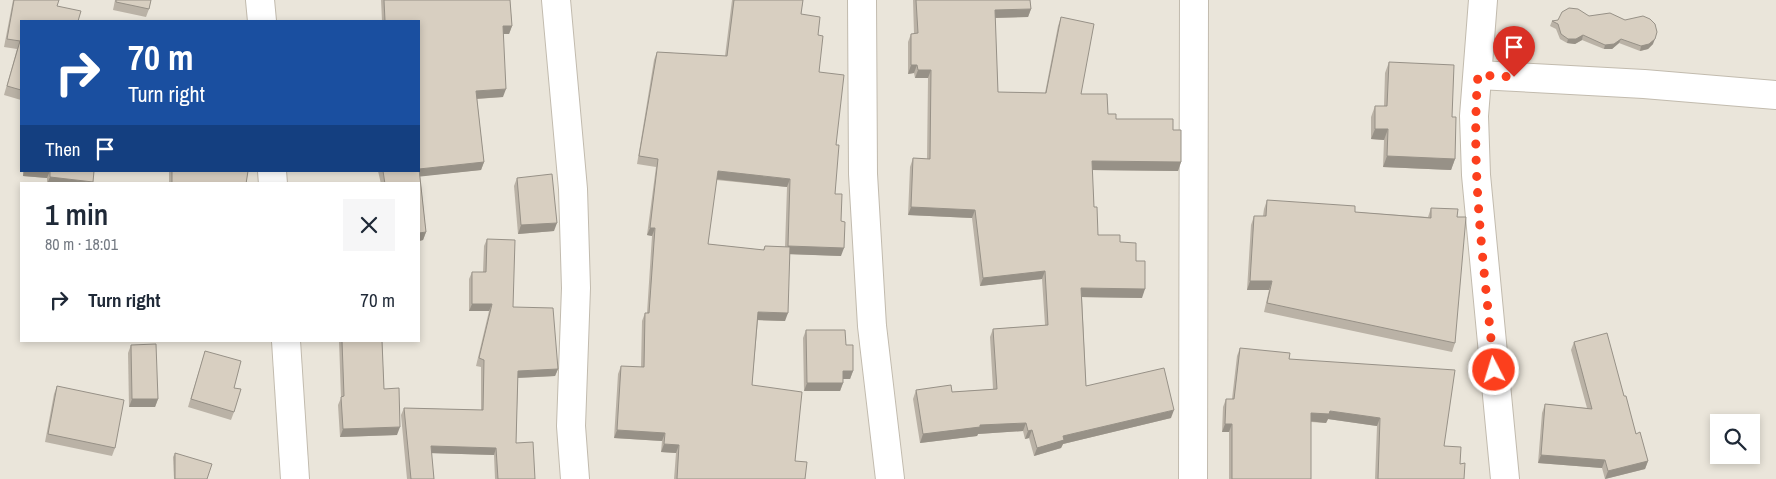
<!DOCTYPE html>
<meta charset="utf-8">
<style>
body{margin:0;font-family:"Archivo Narrow",sans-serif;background:#f6f6f7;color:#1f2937;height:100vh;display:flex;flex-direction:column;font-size:19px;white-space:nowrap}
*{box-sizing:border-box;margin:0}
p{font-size:16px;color:#747a83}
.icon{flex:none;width:28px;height:28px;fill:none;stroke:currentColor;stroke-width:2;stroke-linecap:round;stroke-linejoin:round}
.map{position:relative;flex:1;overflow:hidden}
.panel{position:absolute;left:20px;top:182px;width:400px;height:160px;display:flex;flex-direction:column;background:#fff;border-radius:0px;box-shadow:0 2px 8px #0003}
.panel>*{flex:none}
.banner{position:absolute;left:20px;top:20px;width:400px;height:152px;border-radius:0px;box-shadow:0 2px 8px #0003;background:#1a4fa0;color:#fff;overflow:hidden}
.tools{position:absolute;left:1710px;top:414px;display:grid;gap:10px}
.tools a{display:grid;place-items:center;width:50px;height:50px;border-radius:0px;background:#fff;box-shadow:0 2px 8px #0003;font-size:25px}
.pin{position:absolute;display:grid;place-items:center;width:42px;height:42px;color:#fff;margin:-51px -21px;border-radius:50% 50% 50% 0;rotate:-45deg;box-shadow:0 0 5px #0007}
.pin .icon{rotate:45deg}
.me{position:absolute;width:55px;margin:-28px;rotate:355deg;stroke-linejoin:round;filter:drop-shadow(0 0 4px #0008)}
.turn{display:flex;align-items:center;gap:18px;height:105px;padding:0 25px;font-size:22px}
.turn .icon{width:65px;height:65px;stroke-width:2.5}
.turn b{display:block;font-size:35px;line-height:42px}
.then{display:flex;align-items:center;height:48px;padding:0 25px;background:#0003;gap:10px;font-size:19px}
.round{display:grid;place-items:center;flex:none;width:52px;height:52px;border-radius:0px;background:#f6f6f7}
.summary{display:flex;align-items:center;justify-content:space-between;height:85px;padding:0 25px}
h1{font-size:30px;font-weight:600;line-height:38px}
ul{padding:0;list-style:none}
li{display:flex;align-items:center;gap:15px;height:65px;padding:0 25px}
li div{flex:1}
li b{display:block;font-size:19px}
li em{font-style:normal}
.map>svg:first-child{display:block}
.residential{fill:#eae5da;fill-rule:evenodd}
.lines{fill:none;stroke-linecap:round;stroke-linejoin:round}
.minor-casing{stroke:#c2bbae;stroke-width:30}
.minor{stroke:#fff;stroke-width:28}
.wall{fill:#bab2a6;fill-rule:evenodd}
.shaded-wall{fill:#979187}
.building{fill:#d8cfc1;stroke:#979187}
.route{stroke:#fc3f1d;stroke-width:9;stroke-dasharray:0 16.2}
</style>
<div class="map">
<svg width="1776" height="479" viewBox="0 0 1776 479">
<rect width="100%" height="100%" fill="#f6f3ec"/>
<path class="residential" d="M0,0H1776V479H0ZM21,21H419V171H21ZM21,184H419V341H21ZM1719,422H1751V455H1719Z"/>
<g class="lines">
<g class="minor-casing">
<g id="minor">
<path d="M260,0L262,21"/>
<path d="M556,0L573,189L576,288L571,426L575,479"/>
<path d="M862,0L863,174L872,326L890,479"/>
<path d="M1483,0L1474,116L1476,175L1505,479"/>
<path d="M1478,75L1644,84L1776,95"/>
<path d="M272,171L273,184"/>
<path d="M286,341L295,479"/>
<path d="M1193,479L1194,0"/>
</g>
</g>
<use href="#minor" class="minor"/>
</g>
<g class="wall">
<path d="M13,0H59L21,21V100L4,95L17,49L4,47Z"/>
<path d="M115,0H151L149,9L146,17L113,10Z"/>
<path d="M381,0H510L512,26L509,34H503V97L477,99L484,162L481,170L420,176L426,232L423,240L419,241V184H381L378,171H419V21H382Z"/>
<path d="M732,0H803L801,14L818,35L819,72L836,145L835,194L841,221V256L790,254L785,321L758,320L752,385L805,479H674L676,453L661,452L662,441L614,438L618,374L621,366L641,367L642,321L645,313H647L652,236L647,235L656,167L637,164L654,60L657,52L725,56ZM716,180L787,187L785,247L765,246L763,250L708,244Z"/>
<path d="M913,0H1030L1031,9L1028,17L995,18L998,92L1045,93L1058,26L1061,17L1081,94L1108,114L1116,119L1173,130L1181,162L1178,171L1092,170L1094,207L1098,235L1120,242L1136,261L1142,298L1082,297L1086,386L1171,418L1063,444L1061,448L1034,456L1029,438L1025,439L1023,431L978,434L977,436L920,443L913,399L916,390L952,392L993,389L990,337L993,329L1045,325L1042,279L980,286L972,218L908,215L910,167L913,158L927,159L928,78H915L914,73L908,74V42L911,34H914Z"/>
<path d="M1589,16L1653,44L1648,49L1640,51L1619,43L1612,49H1604L1582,40L1575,44L1567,43L1560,39L1556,29L1550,26L1552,21Z"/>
<path d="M1389,62L1452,117L1455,159L1451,170L1383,167L1384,140L1371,139V117L1375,106H1384L1385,73Z"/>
<path d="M23,171H94L92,184H47V178L23,176Z"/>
<path d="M169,171H248L246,184H169Z"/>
<path d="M517,178L554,231L518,234L514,186Z"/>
<path d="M1267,200L1355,212L1428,217L1431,208L1457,217L1455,343L1452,352L1264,312L1269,290H1247L1251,225L1254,216H1263L1264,209Z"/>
<path d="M487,239L513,307L558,369L555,376L518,378L516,443L535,479H495L494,455L431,453L434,479H407L401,415L404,408L481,410V367L476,366L489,311H469V279L472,272H483L484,246Z"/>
<path d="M806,330L846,345L853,371L850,379H843V383L840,391H804L803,338Z"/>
<path d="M339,341H382L384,389L397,435L340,437L338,405L341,398Z"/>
<path d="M1574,342L1624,396L1636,434L1648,461L1645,469L1605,479L1602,468L1538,463L1542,413L1545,404L1587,408L1571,350Z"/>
<path d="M131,345L158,399L155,407H129L128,353Z"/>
<path d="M1240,348L1289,359L1444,446L1460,464L1464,479H1375L1377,426L1328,419L1326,423L1311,422V479H1229V432H1222L1223,407L1226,399H1232L1237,356Z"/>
<path d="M205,351L234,388V412L231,420L188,407Z"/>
<path d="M57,386L115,448L112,456L45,442L54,394Z"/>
<path d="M175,453L207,479H174L173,457Z"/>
</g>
<g class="shaded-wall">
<path d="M1031,9L1028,17L992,18L995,10Z"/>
<path d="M503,26H512L509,34H500Z"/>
<path d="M1583,35L1582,40L1575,44L1567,43L1568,39Z"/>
<path d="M1621,39L1619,43L1612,49H1604L1605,45Z"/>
<path d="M1655,39L1653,44L1648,49L1640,51L1641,46Z"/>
<path d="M911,65H917L914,73L908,74Z"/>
<path d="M918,70H931L928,78H915Z"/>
<path d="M506,89L503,97L473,99L476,91Z"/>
<path d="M1375,129H1388L1384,140L1371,139Z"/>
<path d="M1387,156L1455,159L1451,170L1383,167Z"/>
<path d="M1092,161L1181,162L1178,171L1089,170Z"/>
<path d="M484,162L481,170L416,177L419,169Z"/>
<path d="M24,171H50L47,178L23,176Z"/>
<path d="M718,171L790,179L787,187L715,179Z"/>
<path d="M50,177L93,182L92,184H47Z"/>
<path d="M911,207L975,210L972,218L908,215Z"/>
<path d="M557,223L554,231L518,234L521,225Z"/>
<path d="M650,228H655L652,236L647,235Z"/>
<path d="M426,232L423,240L419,241V233Z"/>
<path d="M788,246L844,248L841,256L785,254Z"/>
<path d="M1045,271L1042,279L980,286L983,278Z"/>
<path d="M1250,281H1272L1269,290H1247Z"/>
<path d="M1081,288L1145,289L1142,298L1078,297Z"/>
<path d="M472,304H492L489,311H469Z"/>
<path d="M758,312L788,313L785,321L755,320Z"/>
<path d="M558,369L555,376L515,378L518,371Z"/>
<path d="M843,371H853L850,379H840Z"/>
<path d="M807,383H843L840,391H804Z"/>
<path d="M132,399H158L155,407H129Z"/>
<path d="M1174,410L1171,418L1063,444L1061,448L1034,456L1037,448L1063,436Z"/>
<path d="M1330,411L1380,418L1377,426L1328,419L1326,423L1308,421L1311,413Z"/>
<path d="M1026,423L1023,431L978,434L977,436L920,443L923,434L980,425Z"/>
<path d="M1225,424H1232L1229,432H1222Z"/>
<path d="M400,427L397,435L340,437L343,429Z"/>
<path d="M617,430L665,433L662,441L614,438Z"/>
<path d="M1032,430L1029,438L1025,439L1028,431Z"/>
<path d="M664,444L679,445L676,453L661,452Z"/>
<path d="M431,446L496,448L494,455L428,453Z"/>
<path d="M1541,455L1605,460L1602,468L1538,463Z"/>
<path d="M1648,461L1645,469L1605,479L1608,471Z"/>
</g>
<g class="building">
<path d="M14,0H59L57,6L81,11L78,21H21V90L7,86L20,41L7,39Z"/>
<path d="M116,0H151L149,9L116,2Z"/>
<path d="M384,0H510L512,26H503L506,89L476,91L484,162L419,169L426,232L419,233V184H385L383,171H419V21H385Z"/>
<path d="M734,0H803L801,14L820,17L818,35L823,36L819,72L844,75L836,145H839L835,194H842L841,221L845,222L844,248L788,246L790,179L718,171L708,244L764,250L765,246L790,247L788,313L758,312L752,385L802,392L795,461L807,462L805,479H677L679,445L664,444L665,433L617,430L621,366L644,367L645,313H649L655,228H650L658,159L639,156L657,52L727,56Z"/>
<path d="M916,0H1030L1031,9L995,10L998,92L1046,93L1061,17L1094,24L1081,94H1107L1108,114H1116V119H1173V130H1181V162L1092,161L1094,207H1097L1098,235H1120V242L1136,243V261H1145V289L1081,288L1086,386L1164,368L1174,410L1063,436L1064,440L1037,448L1032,430L1028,431L1026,423L980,425V427L923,434L916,390L951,385L952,392L997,389L993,329L1048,325L1045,271L983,278L975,210L911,207L913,158L930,159L931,70H918L917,65H911V34L918,33Z"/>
<path d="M1569,8L1578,9L1589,16L1610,13L1625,20L1643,16L1650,19L1655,24L1657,32L1655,39L1649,44L1641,46L1621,39L1614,44L1605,45L1583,35L1576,39H1568L1561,34L1558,24L1552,21L1558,20L1562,12Z"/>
<path d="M1389,62L1454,65L1452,117H1456L1455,159L1387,156L1388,129H1375V106H1387Z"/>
<path d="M50,171H94L93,182L50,177Z"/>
<path d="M172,171H248L246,184H172Z"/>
<path d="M552,174L557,223L521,225L517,178Z"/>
<path d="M1267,200L1355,206V212L1431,218V208L1458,209L1457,217H1466L1455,343L1267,303L1272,281H1250L1254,216H1266Z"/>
<path d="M487,239L515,240L513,307L553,308L558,369L518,371L516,443L533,442L535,479H498L496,448L431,446L434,479H411L404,408L483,410L484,360L479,358L492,304H472V272H486Z"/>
<path d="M806,330H845L846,345H853V371H843V383H807Z"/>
<path d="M1607,333L1624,396H1626L1636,434L1640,432L1648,461L1608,471L1605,460L1541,455L1545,404L1592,409L1574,342Z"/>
<path d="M342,341H382L384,389L399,388L400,427L343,429L341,397L344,396Z"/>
<path d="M156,344L158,399H132L131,345Z"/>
<path d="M1240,348L1290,353L1289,359L1455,370L1444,446L1461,447L1460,464L1465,463L1464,479H1378L1380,418L1330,411L1329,414L1311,413V479H1232V424H1225L1226,399H1234Z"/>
<path d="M205,351L241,361L234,388L241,389L234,412L191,399Z"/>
<path d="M57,386L124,400L115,448L48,434Z"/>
<path d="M175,453L212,464L207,479H175Z"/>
</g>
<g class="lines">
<path class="route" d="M1494,370C1485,272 1470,173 1478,75L1514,77"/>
</g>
</svg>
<div class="tools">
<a><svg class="icon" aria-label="search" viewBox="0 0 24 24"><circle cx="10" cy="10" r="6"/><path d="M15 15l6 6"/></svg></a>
</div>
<div class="pin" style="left:1514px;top:77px;background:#d93025"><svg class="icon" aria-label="arrive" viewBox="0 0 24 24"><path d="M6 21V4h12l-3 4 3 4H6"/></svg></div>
<svg class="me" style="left:1494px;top:370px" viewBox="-20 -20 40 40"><circle r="17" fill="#fc3f1d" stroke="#fff" stroke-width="3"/><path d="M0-11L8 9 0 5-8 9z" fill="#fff"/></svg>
<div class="banner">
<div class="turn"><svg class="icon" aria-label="right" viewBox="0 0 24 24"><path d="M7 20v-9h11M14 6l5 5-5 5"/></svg><div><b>70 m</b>Turn right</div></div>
<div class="then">Then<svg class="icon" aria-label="arrive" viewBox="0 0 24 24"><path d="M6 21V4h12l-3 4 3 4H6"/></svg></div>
</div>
<section class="panel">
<div class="summary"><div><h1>1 min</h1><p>80 m · 18:01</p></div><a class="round"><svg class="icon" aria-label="close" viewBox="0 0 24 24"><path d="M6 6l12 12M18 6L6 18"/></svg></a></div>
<ul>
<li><svg class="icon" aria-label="right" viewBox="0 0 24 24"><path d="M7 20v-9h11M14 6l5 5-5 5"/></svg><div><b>Turn right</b></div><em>70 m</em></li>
</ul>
</section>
</div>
